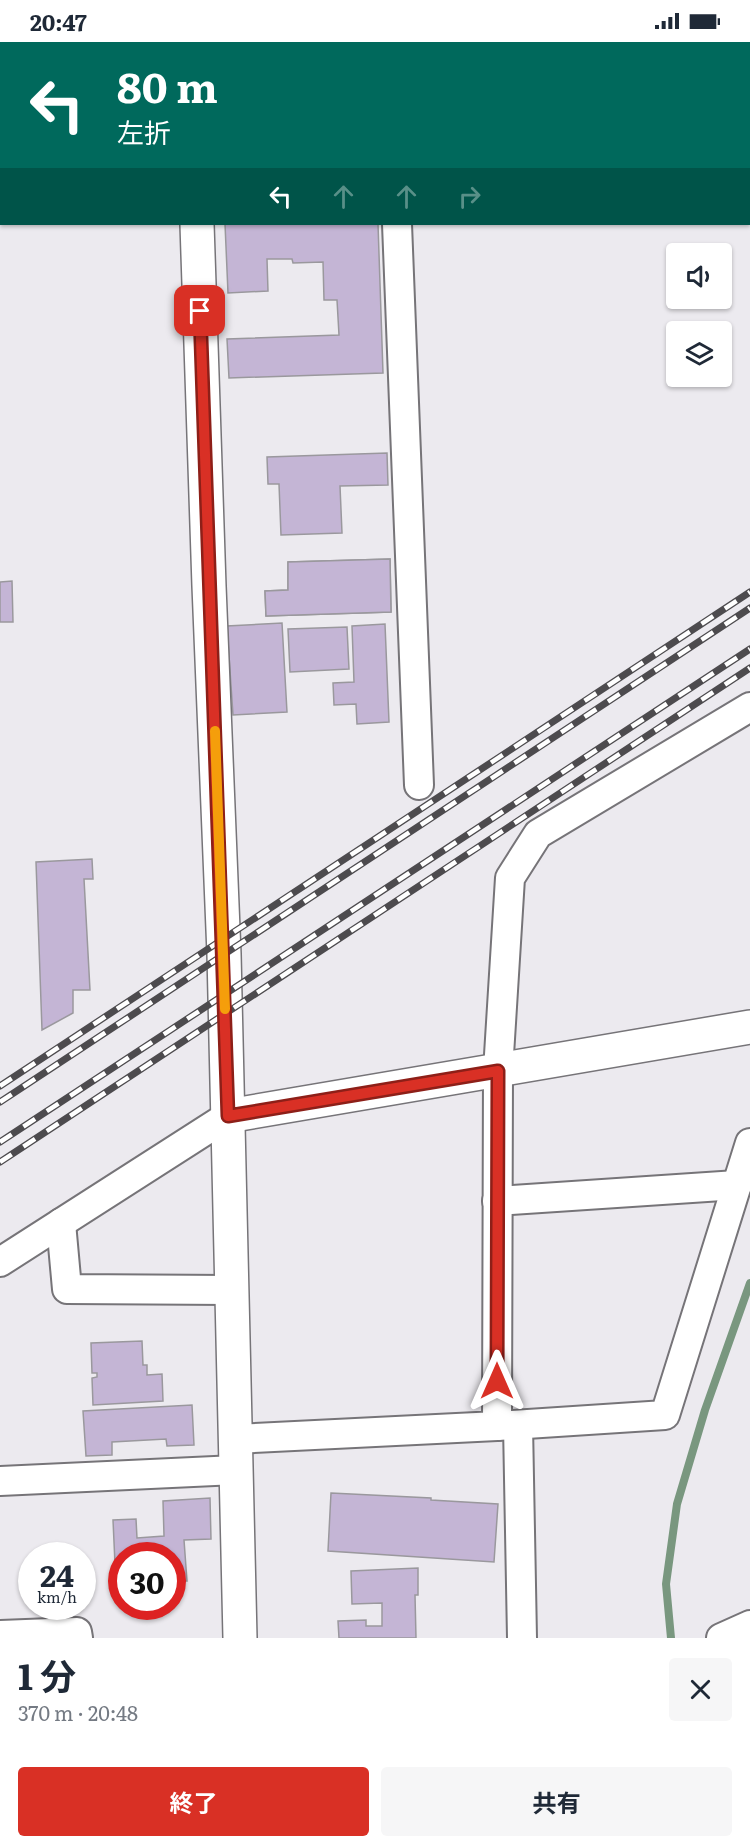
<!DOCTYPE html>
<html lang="ja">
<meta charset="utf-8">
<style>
body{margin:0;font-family:Literata,"Noto Sans JP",serif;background:#f6f6f7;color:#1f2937;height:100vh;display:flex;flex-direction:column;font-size:22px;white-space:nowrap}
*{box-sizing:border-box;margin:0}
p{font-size:20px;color:#747a83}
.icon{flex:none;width:33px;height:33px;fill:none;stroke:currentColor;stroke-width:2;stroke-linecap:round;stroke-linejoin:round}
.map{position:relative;height:1596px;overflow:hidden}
.details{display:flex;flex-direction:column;background:#fff;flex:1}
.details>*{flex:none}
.guide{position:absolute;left:0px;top:0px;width:750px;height:183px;box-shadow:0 2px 4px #0004;background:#00695c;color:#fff;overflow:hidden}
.tools{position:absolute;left:666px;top:201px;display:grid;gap:12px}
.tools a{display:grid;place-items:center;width:66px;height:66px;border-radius:6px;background:#fff;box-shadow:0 2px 4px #0004;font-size:30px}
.speed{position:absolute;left:18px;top:1500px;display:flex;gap:12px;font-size:30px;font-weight:700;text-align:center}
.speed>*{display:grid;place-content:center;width:78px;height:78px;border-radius:50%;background:#fff;box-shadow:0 2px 4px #0004;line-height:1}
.speed small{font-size:15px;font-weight:400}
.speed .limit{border:9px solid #d22;background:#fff;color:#111}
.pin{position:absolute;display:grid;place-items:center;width:51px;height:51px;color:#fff;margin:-26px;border-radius:12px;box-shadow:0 3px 9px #0006}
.me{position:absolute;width:66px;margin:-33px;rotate:0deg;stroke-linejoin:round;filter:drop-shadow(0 0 4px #0008)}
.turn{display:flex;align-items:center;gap:21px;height:126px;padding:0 18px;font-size:27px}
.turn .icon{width:78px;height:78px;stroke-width:2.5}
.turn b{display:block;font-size:42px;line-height:51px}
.lanes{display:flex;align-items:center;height:57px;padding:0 18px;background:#0003;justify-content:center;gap:30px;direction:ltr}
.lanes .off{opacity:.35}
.round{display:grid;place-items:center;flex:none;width:63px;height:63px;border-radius:6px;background:#f6f6f7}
.overview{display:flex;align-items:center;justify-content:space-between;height:102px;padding:0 18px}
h1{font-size:36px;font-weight:700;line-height:45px}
.primary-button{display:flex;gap:12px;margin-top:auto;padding:12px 18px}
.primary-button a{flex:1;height:69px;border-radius:6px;background:#d93025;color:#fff;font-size:24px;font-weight:700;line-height:69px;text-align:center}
.primary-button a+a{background:#f6f6f7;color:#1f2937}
.status{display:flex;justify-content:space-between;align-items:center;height:42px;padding:0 30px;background:#fff;direction:ltr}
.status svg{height:16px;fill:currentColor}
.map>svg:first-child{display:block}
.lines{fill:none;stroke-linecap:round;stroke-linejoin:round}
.stream{stroke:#79977f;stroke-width:8}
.building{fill:#c4b5d5;stroke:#9a989d;stroke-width:1.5}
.minor-casing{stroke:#767478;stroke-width:32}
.tertiary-casing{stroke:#767478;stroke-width:36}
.minor{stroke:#fff;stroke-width:28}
.tertiary{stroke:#fff;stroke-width:33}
.rail-casing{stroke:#4d4b4e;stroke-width:7}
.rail{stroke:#fff;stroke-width:4.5;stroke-dasharray:14;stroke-linecap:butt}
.route-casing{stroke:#8d1f18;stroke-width:15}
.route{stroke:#d93025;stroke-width:10}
.slow{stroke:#f59e0b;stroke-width:10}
</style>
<div class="status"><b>20:47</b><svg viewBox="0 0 49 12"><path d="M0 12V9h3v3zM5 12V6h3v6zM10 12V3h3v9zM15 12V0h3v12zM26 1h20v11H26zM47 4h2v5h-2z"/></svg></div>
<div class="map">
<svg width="750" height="1596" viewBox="0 0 750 1596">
<rect width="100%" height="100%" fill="#eceaef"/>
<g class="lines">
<path class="stream" d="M671,1596L666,1542L677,1462L705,1368L750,1241"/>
</g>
<g class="building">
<path d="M225,182H378L383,331L229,336L227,297L339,293L337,258H324L323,220L293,221L292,217H267L268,249L228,251Z"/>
<path d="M387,411L388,443L340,444L342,491L281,493L279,442H268L267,415Z"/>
<path d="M390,517L391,570L266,574L265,549L288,548V520Z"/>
<path d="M390,517L391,570L266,574L265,549L288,548V520Z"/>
<path d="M12,539L13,580H0V540Z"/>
<path d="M282,581L287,670L233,673L227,584Z"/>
<path d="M385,582L389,680L357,682L356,662L334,663L333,641L354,640L352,584Z"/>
<path d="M347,585L349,627L290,630L288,587Z"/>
<path d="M92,817L93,837H84L90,948H73V971L42,988L36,820Z"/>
<path d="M142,1299L143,1323H147V1333L162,1332L163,1359L93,1363L92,1336L97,1335V1331H92L91,1301Z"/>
<path d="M192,1363L194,1403L167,1404L166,1397L112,1400V1413L86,1414L83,1369Z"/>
<path d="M331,1451L431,1456V1458L498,1462L494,1520L328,1509Z"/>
<path d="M210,1456L211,1497L184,1498L187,1539H180L181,1554H172V1514H122V1543L116,1544L113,1478L136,1477L137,1496L164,1494L163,1459Z"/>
<path d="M418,1526V1553H415L416,1596H339L338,1579L366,1578V1584H382V1561L352,1562L351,1529Z"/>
</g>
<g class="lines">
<g class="minor-casing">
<g id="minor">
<path d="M390,0V2"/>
<path d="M397,182L419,743"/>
<path d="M497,1159L737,1143"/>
<path d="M61,1181L67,1247L231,1248"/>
<path d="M0,1220L228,1074"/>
<path d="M518,1383L522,1596"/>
<path d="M497,1384L665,1373L750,1101"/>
<path d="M235,1397L497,1384L498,1029L510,836L538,792L750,665"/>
<path d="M0,1439L236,1428"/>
<path d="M0,1593L77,1590L78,1596"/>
<path d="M721,1596L750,1583"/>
</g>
</g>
<g class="tertiary-casing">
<g id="tertiary">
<path d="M191,0V2"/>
<path d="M197,182L209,544L224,912L240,1596"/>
<path d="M228,1074L750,985"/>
</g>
</g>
<use href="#minor" class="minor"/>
<use href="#tertiary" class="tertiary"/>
<g class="rail-casing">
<g id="rail">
<path d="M0,1044L750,550"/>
<path d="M0,1060L750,566"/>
<path d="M0,1100L750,607"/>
<path d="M0,1120L750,626"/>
</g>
</g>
<use href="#rail" class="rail"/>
</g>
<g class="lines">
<g class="route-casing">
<path id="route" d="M200,269C209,537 221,805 228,1074L498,1029L497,1339"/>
</g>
<use href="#route" class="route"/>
<path class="slow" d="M215,689L225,967"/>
</g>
</svg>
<div class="tools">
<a><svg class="icon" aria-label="sound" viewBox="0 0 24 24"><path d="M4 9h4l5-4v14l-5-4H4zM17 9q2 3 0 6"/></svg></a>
<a><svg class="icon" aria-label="layers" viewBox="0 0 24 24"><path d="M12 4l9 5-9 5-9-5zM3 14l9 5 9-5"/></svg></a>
</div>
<div class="speed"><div>24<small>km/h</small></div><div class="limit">30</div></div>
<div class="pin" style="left:200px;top:269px;background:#d93025"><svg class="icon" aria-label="arrive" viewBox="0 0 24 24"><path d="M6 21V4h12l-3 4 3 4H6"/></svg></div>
<svg class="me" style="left:497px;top:1339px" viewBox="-20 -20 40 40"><path d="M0-17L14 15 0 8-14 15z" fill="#d93025" stroke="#fff" stroke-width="4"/></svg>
<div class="guide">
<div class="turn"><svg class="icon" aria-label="left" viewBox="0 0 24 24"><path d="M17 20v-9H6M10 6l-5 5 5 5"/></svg><div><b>80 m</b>左折</div></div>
<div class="lanes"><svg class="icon" aria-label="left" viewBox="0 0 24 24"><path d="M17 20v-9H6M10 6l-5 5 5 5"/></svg><svg class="icon off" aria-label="ahead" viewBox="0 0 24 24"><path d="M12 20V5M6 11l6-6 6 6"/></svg><svg class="icon off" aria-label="ahead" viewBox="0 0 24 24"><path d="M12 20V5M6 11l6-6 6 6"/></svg><svg class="icon off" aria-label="right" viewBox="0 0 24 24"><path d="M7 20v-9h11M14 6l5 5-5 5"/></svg></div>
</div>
</div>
<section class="details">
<div class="overview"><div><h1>1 分</h1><p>370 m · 20:48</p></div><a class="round"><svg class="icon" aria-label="close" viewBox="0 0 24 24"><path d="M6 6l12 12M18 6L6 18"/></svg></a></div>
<div class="primary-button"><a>終了</a><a>共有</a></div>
</section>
